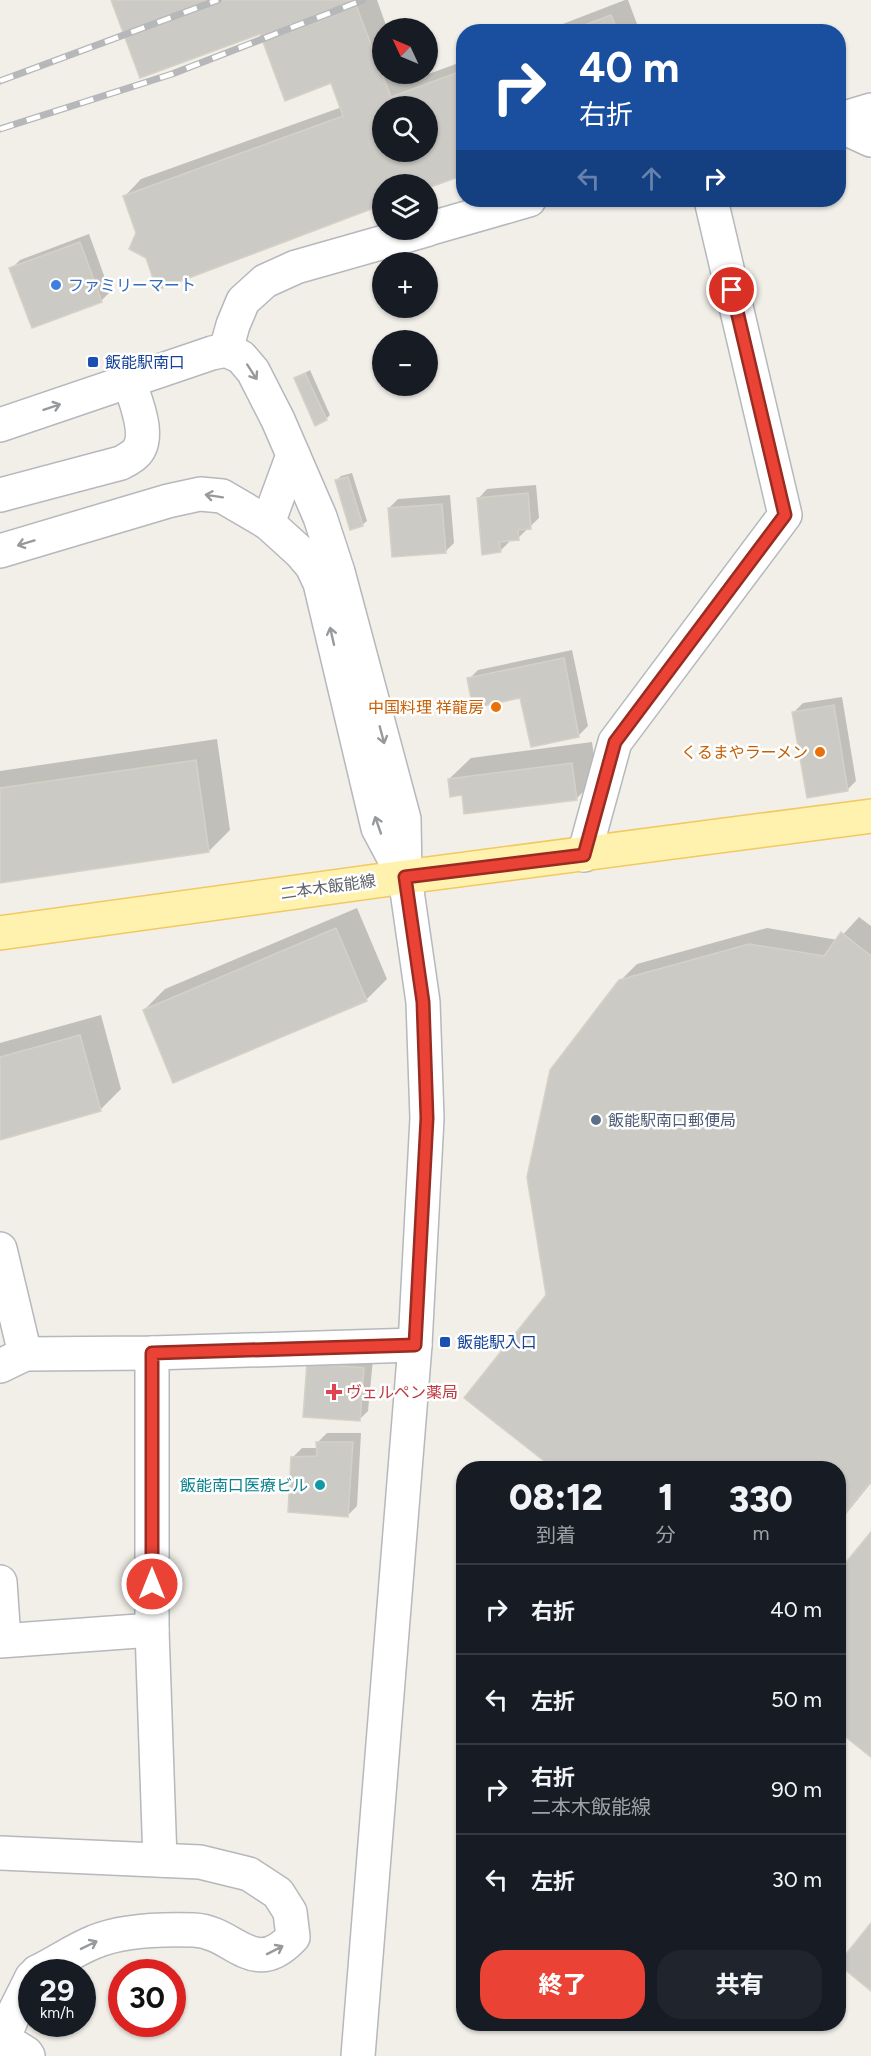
<!DOCTYPE html>
<html lang="ja">
<meta charset="utf-8">
<style>
body{margin:0;font-family:Figtree,"Noto Sans JP",sans-serif;background:#20242c;color:#f1f3f6;height:100vh;display:flex;flex-direction:column;font-size:22px;white-space:nowrap}
*{box-sizing:border-box;margin:0}
p{font-size:20px;color:#9ea1a6}
.icon{flex:none;width:33px;height:33px;fill:none;stroke:currentColor;stroke-width:2;stroke-linecap:round;stroke-linejoin:round}
.map{position:relative;flex:1;overflow:hidden}
.details{position:absolute;left:456px;top:1461px;width:390px;height:570px;display:flex;flex-direction:column;background:#171b24;border-radius:24px;box-shadow:0 2px 4px #0004}
.details>*{flex:none}
.hud{position:absolute;left:456px;top:24px;width:390px;height:183px;border-radius:24px;box-shadow:0 2px 4px #0004;background:#1a4fa0;color:#fff;overflow:hidden}
.needle{width:39px;rotate:314deg}
.fabs{position:absolute;left:372px;top:18px;display:grid;gap:12px}
.fabs a{display:grid;place-items:center;width:66px;height:66px;border-radius:50%;background:#171b24;box-shadow:0 2px 4px #0004;font-size:30px}
.speed{position:absolute;left:18px;top:1959px;display:flex;gap:12px;font-size:30px;font-weight:700;text-align:center}
.speed>*{display:grid;place-content:center;width:78px;height:78px;border-radius:50%;background:#171b24;box-shadow:0 2px 4px #0004;line-height:1}
.speed small{font-size:15px;font-weight:400}
.speed .limit{border:9px solid #d22;background:#fff;color:#111}
.pin{position:absolute;display:grid;place-items:center;width:51px;height:51px;color:#fff;margin:-26px;border:3px solid #fff;border-radius:50%;box-shadow:0 2px 6px #0007}
.me{position:absolute;width:66px;margin:-33px;rotate:0deg;stroke-linejoin:round;filter:drop-shadow(0 0 4px #0008)}
.turn{display:flex;align-items:center;gap:21px;height:126px;padding:0 24px;font-size:27px}
.turn .icon{width:78px;height:78px;stroke-width:2.5}
.turn b{display:block;font-size:42px;line-height:51px}
.lanes{display:flex;align-items:center;height:57px;padding:0 24px;background:#0003;justify-content:center;gap:30px;direction:ltr}
.lanes .off{opacity:.35}
.eta{display:flex;justify-content:space-evenly;align-items:center;height:102px;text-align:center}
.eta b{font-size:36px;font-weight:800;line-height:42px}
.action{display:flex;gap:12px;margin-top:auto;padding:12px 24px}
.action a{flex:1;height:69px;border-radius:24px;background:#ea4335;color:#fff;font-size:24px;font-weight:800;line-height:69px;text-align:center}
.action a+a{background:#20242c;color:#f1f3f6}
ul{padding:0;list-style:none}
li{display:flex;align-items:center;gap:18px;height:90px;padding:0 24px;border-top:2px solid #363941}
li div{flex:1}
li b{display:block;font-size:22px}
li em{font-style:normal}
.map>svg:first-child{display:block}
.shadow{fill:#0003;fill-rule:evenodd}
.building{fill:#cccac5;stroke:#d6d1c6;stroke-width:1.5;fill-rule:evenodd}
.lines{fill:none;stroke-linecap:round;stroke-linejoin:round}
.minor-casing{stroke:#b5b8bc;stroke-width:36}
.major-casing{stroke:#f2c960;stroke-width:36}
.minor{stroke:#fff;stroke-width:33}
.major{stroke:#fff2af;stroke-width:33}
.rail-casing{stroke:#b6b7b8;stroke-width:7}
.rail{stroke:#fff;stroke-width:4.5;stroke-dasharray:14;stroke-linecap:butt}
.oneway{stroke:#979a9d}
.route-casing{stroke:#982c22;stroke-width:15}
.route{stroke:#ea4335;stroke-width:10}
.shop-dot{fill:#3f7fe0;stroke:#fff;stroke-width:2}
.transit-dot{fill:#1a4fb4;stroke:#fff;stroke-width:2}
.food-dot{fill:#e8710a;stroke:#fff;stroke-width:2}
.service-dot{fill:#5c6f8a;stroke:#fff;stroke-width:2}
.health-dot{fill:#e0444e;stroke:#fff;stroke-width:2}
.culture-dot{fill:#0f9aa8;stroke:#fff;stroke-width:2}
.labels{text-anchor:middle;dominant-baseline:central;stroke-width:5;stroke-linejoin:round;paint-order:stroke}
.shop-label{font-size:16px;fill:#366cbe;stroke:#fff;text-anchor:start}
.transit-label{font-size:16px;fill:#164399;stroke:#fff;text-anchor:start}
.food-label{font-size:16px;fill:#c56008;stroke:#fff;text-anchor:end}
.street-label{font-size:16px;fill:#5f6368;stroke:#fff}
.service-label{font-size:16px;fill:#4e5e75;stroke:#fff;text-anchor:start}
.health-label{font-size:16px;fill:#be3a42;stroke:#fff;text-anchor:start}
.culture-label{font-size:16px;fill:#0d838f;stroke:#fff;text-anchor:end}
</style>
<div class="map">
<svg width="871" height="2056" viewBox="0 0 871 2056">
<rect width="100%" height="100%" fill="#f1efe8"/>
<g class="shadow">
<path d="M113,0H377L387,28H382V74H404L407,82L464,61V173L428,187V184H382V204L158,288L125,196L141,179L342,107L332,81L261,32ZM382,106H428V152H382Z"/>
<path d="M625,0H628L640,32H542Z"/>
<path d="M89,234L110,292L101,301L11,269L20,260Z"/>
<path d="M310,370L330,415L326,419L296,378Z"/>
<path d="M352,473L367,521L362,525L336,481L341,476Z"/>
<path d="M536,485L539,518L518,538L509,539V542L500,551L478,499L487,489Z"/>
<path d="M450,495L454,543L445,552L389,508L398,499Z"/>
<path d="M572,650L588,726L579,735L532,745L521,696L469,679L478,670Z"/>
<path d="M842,697L856,781L847,790L794,712L803,703Z"/>
<path d="M217,739L230,830L209,851L0,881V771Z"/>
<path d="M592,742L597,778L576,799L464,794L449,779L471,758Z"/>
<path d="M357,908L387,979L366,1000L144,1010L165,989Z"/>
<path d="M859,917L871,926V1483L838,1524V1468H555L466,1398L548,1295L620,981L637,964L767,928L838,940Z"/>
<path d="M101,1015L121,1089L100,1110L0,1139V1043Z"/>
<path d="M373,1359L368,1411L359,1420L309,1363Z"/>
<path d="M327,1433H361L357,1506L348,1515L293,1457L302,1448H318V1442Z"/>
</g>
<g class="building">
<path d="M111,0H354L391,97L464,70V175L428,188V184H382V205L157,290L146,258L129,249L136,233L123,196L343,116L331,83L285,101L260,34L140,78ZM382,106H428V152H382Z"/>
<path d="M611,15L618,32H566Z"/>
<path d="M80,242L102,302L32,328L9,268Z"/>
<path d="M305,373L327,420L315,426L294,378Z"/>
<path d="M348,477L363,526L350,530L335,480Z"/>
<path d="M528,493L531,529L518,530L519,540L499,542L501,552L482,555L477,498Z"/>
<path d="M442,504L446,553L392,557L388,508Z"/>
<path d="M564,658L579,737L531,747L520,698L473,708L467,678Z"/>
<path d="M834,705L848,791L807,798L792,712Z"/>
<path d="M196,760L209,852L0,883V788Z"/>
<path d="M572,763L577,800L464,814L462,795L450,797L448,779Z"/>
<path d="M336,928L367,1001L173,1083L143,1010Z"/>
<path d="M841,932L871,956V1481L838,1522V1468H553L464,1398L546,1295L527,1177L550,1070L619,980L749,944L824,956Z"/>
<path d="M80,1035L101,1111L0,1140V1057Z"/>
<path d="M307,1363L364,1368L360,1421L303,1417Z"/>
<path d="M316,1442H353L348,1517L288,1512L291,1457L317,1456Z"/>
<path d="M871,1532V1757L838,1731V1572Z"/>
<path d="M871,1923V1991L838,1964Z"/>
</g>
<g class="lines">
<g class="minor-casing">
<g id="minor">
<path d="M838,120L871,110"/>
<path d="M838,125L871,140"/>
<path d="M428,229L529,200"/>
<path d="M226,350L233,325L243,301L265,281L296,267L426,230"/>
<path d="M0,425L212,353L226,350L241,357L253,371L278,420L320,517L338,572L404,819L405,877L423,1002L427,1118L415,1345L358,2056"/>
<path d="M0,495L121,463C125,461 130,458 134,455C153,439 135,400 129,381"/>
<path d="M268,523L293,455"/>
<path d="M0,551L168,501L200,494L222,496L268,523L301,553L312,566L320,583L378,828L402,873"/>
<path d="M584,855L615,742L785,515L711,200"/>
<path d="M0,1249L25,1354"/>
<path d="M152,1353V1630L160,1860"/>
<path d="M0,1366L25,1354L152,1353L415,1345"/>
<path d="M0,1582L4,1640"/>
<path d="M0,1641L152,1630"/>
<path d="M0,1853L200,1862L249,1874L278,1893L290,1912L293,1937C253,1980 235,1932 194,1930C164,1929 122,1930 94,1942C74,1950 56,1963 37,1972"/>
<path d="M0,2037L26,2053L28,2056"/>
<path d="M4,2038L14,2013L32,1977"/>
</g>
</g>
<g class="major-casing">
<path id="major" d="M0,933L405,877L871,816"/>
</g>
<use href="#minor" class="minor"/>
<use href="#major" class="major"/>
<g class="rail-casing">
<g id="rail">
<path d="M0,81L218,0"/>
<path d="M0,129L172,74L363,0"/>
</g>
</g>
<use href="#rail" class="rail"/>
</g>
<defs><path id="oneway-shaft" d="M-6 0H5M1.5-3L5.5 0L1.5 3" fill="none" stroke-width="1.6" stroke-linecap="round" stroke-linejoin="round" transform="scale(1.5)"/></defs>
<g class="oneway">
<use href="#oneway-shaft" transform="translate(252 372) rotate(57)"/>
<use href="#oneway-shaft" transform="translate(52 407) rotate(-19)"/>
<use href="#oneway-shaft" transform="translate(214 496) rotate(-171)"/>
<use href="#oneway-shaft" transform="translate(26 543) rotate(163)"/>
<use href="#oneway-shaft" transform="translate(332 636) rotate(-103)"/>
<use href="#oneway-shaft" transform="translate(382 735) rotate(75)"/>
<use href="#oneway-shaft" transform="translate(378 825) rotate(-109)"/>
<use href="#oneway-shaft" transform="translate(89 1945) rotate(-26)"/>
<use href="#oneway-shaft" transform="translate(275 1950) rotate(-27)"/>
</g>
<g class="lines">
<g class="route-casing">
<path id="route" d="M152,1584V1353L415,1345L427,1118L423,1002L405,877L584,855L615,742L785,515L732,290"/>
</g>
<use href="#route" class="route"/>
</g>
<circle class="shop-dot" cx="56" cy="285" r="6"/>
<g class="transit-dot">
<rect x="87" y="356" width="12" height="12" rx="3"/>
<rect x="439" y="1336" width="12" height="12" rx="3"/>
</g>
<g class="food-dot">
<circle cx="496" cy="707" r="6"/>
<circle cx="820" cy="752" r="6"/>
</g>
<circle class="service-dot" cx="596" cy="1120" r="6"/>
<path class="health-dot" d="M331 1383h6v6h6v6h-6v6h-6v-6h-6v-6h6z"/>
<circle class="culture-dot" cx="320" cy="1485" r="6"/>
<g class="labels">
<g class="shop-label">
<text x="68" y="285">ファミリーマート</text>
</g>
<g class="transit-label">
<text x="105" y="362">飯能駅南口</text>
<text x="457" y="1342">飯能駅入口</text>
</g>
<g class="food-label">
<text x="484" y="707">中国料理 祥龍房</text>
<text x="808" y="752">くるまやラーメン</text>
</g>
<g class="street-label">
<text transform="translate(328 887) rotate(-8)">二本木飯能線</text>
</g>
<g class="service-label">
<text x="608" y="1120">飯能駅南口郵便局</text>
</g>
<g class="health-label">
<text x="346" y="1392">ヴェルペン薬局</text>
</g>
<g class="culture-label">
<text x="308" y="1485">飯能南口医療ビル</text>
</g>
</g>
</svg>
<div class="fabs">
<a><svg class="needle" viewBox="-14 -14 28 28"><path d="M0-13l5 13h-10z" fill="#e53935"/><path d="M0 13l5-13h-10z" fill="#9ea1a6"/></svg></a>
<a><svg class="icon" aria-label="search" viewBox="0 0 24 24"><circle cx="10" cy="10" r="6"/><path d="M15 15l6 6"/></svg></a>
<a><svg class="icon" aria-label="layers" viewBox="0 0 24 24"><path d="M12 4l9 5-9 5-9-5zM3 14l9 5 9-5"/></svg></a>
<a>+</a>
<a>−</a>
</div>
<div class="speed"><div>29<small>km/h</small></div><div class="limit">30</div></div>
<div class="pin" style="left:732px;top:290px;background:#d93025"><svg class="icon" aria-label="arrive" viewBox="0 0 24 24"><path d="M6 21V4h12l-3 4 3 4H6"/></svg></div>
<svg class="me" style="left:152px;top:1584px" viewBox="-20 -20 40 40"><circle r="17" fill="#ea4335" stroke="#fff" stroke-width="3"/><path d="M0-11L8 9 0 5-8 9z" fill="#fff"/></svg>
<div class="hud">
<div class="turn"><svg class="icon" aria-label="right" viewBox="0 0 24 24"><path d="M7 20v-9h11M14 6l5 5-5 5"/></svg><div><b>40 m</b>右折</div></div>
<div class="lanes"><svg class="icon off" aria-label="left" viewBox="0 0 24 24"><path d="M17 20v-9H6M10 6l-5 5 5 5"/></svg><svg class="icon off" aria-label="ahead" viewBox="0 0 24 24"><path d="M12 20V5M6 11l6-6 6 6"/></svg><svg class="icon" aria-label="right" viewBox="0 0 24 24"><path d="M7 20v-9h11M14 6l5 5-5 5"/></svg></div>
</div>
<section class="details">
<div class="eta">
<div><b>08:12</b><p>到着</p></div>
<div><b>1</b><p>分</p></div>
<div><b>330</b><p>m</p></div>
</div>
<ul>
<li><svg class="icon" aria-label="right" viewBox="0 0 24 24"><path d="M7 20v-9h11M14 6l5 5-5 5"/></svg><div><b>右折</b></div><em>40 m</em></li>
<li><svg class="icon" aria-label="left" viewBox="0 0 24 24"><path d="M17 20v-9H6M10 6l-5 5 5 5"/></svg><div><b>左折</b></div><em>50 m</em></li>
<li><svg class="icon" aria-label="right" viewBox="0 0 24 24"><path d="M7 20v-9h11M14 6l5 5-5 5"/></svg><div><b>右折</b><p>二本木飯能線</p></div><em>90 m</em></li>
<li><svg class="icon" aria-label="left" viewBox="0 0 24 24"><path d="M17 20v-9H6M10 6l-5 5 5 5"/></svg><div><b>左折</b></div><em>30 m</em></li>
</ul>
<div class="action"><a>終了</a><a>共有</a></div>
</section>
</div>
